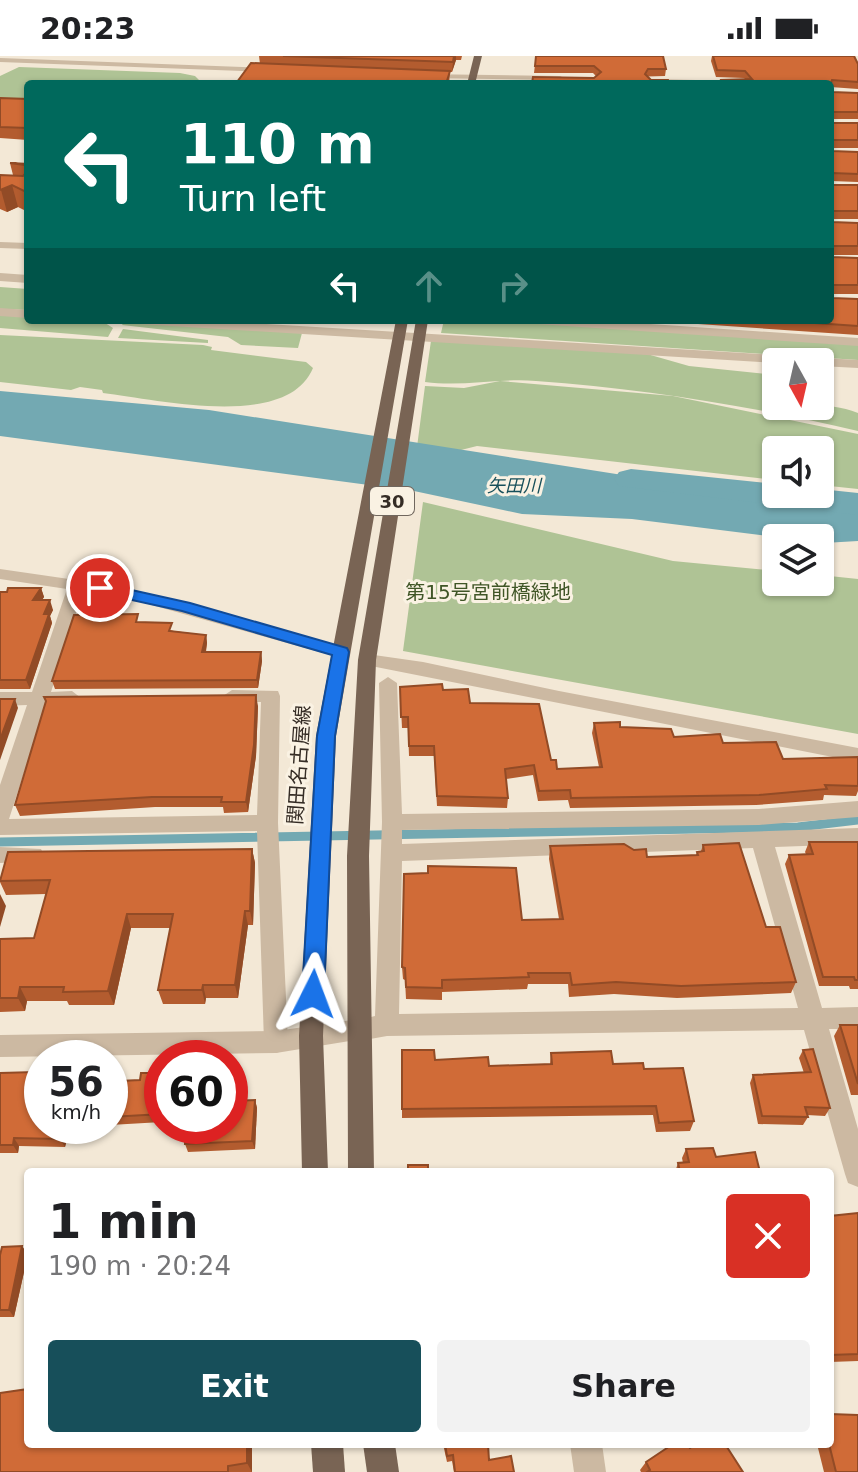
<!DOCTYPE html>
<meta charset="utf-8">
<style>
body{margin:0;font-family:"DejaVu Sans","Noto Sans JP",sans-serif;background:#f2f2f2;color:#202124;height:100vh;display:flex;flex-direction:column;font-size:30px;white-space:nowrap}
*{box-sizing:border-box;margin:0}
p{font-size:26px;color:#757577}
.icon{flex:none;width:44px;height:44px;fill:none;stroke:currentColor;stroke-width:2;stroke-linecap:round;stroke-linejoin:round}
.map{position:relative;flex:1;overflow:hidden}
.panel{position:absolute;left:24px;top:1112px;width:810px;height:280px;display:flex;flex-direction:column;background:#fff;border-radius:8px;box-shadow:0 2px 6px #0004}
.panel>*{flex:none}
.hud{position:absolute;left:24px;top:24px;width:810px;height:244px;border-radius:8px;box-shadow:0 2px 6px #0004;background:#00695c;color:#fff;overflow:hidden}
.needle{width:52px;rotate:172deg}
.tools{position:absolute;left:762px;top:292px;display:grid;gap:16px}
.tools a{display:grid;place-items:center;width:72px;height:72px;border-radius:8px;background:#fff;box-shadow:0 2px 6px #0004;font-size:40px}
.speed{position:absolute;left:24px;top:984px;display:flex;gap:16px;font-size:40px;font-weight:700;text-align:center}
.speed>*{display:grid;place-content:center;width:104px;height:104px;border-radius:50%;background:#fff;box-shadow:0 2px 6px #0004;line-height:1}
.speed small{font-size:20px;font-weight:400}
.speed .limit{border:12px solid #d22;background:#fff;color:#111}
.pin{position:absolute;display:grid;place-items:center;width:68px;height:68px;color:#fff;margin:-34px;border:4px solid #fff;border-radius:50%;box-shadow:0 2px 8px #0007}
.me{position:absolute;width:88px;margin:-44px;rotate:3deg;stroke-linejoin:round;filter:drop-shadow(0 0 6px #0008)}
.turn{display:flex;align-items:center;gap:28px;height:168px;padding:0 24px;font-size:36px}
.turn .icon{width:104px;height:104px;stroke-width:2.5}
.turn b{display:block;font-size:56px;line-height:68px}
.lanes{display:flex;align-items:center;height:76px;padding:0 24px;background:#0003;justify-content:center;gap:40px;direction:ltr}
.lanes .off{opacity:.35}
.round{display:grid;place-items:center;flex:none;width:84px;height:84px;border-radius:8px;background:#f2f2f2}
.head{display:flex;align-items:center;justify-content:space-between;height:136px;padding:0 24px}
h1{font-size:48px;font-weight:700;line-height:60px}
.button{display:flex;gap:16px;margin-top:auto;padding:16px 24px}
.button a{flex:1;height:92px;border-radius:8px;background:#174f5a;color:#fff;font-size:32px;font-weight:700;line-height:92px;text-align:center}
.button a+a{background:#f2f2f2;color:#202124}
.status{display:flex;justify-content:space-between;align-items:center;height:56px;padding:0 40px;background:#fff;direction:ltr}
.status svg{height:22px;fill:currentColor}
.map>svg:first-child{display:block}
.green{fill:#afc395}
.water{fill:#73a9b2}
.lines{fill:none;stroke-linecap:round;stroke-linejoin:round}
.stream{stroke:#73a9b2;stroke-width:9}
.river{fill:#73a9b2;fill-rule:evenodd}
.minor{fill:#ccb9a2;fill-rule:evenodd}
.tertiary{fill:#ccb9a2;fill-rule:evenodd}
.primary{fill:#796454;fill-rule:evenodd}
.wall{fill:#b35c2f}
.shaded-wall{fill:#924b26}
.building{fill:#d06b37;stroke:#924b26;stroke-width:2}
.route{fill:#1a73e8;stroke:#114b97;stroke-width:2}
.labels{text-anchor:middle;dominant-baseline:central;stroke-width:6;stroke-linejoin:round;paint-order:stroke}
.far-water-label{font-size:18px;font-style:italic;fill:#174f5a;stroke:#faf2e3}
.shield{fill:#faf2e3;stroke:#70675e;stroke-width:2}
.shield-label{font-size:18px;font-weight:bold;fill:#352c25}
.park-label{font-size:20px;fill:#405627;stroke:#faf2e3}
.street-label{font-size:20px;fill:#352c25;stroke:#faf2e3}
</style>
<div class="status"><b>20:23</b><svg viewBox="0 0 49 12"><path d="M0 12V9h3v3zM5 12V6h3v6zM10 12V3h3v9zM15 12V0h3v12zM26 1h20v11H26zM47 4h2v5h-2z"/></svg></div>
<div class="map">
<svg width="858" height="1416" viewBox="0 0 858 1416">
<rect width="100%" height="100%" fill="#f3e8d6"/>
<g class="green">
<path d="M19,11L180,17L195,20L199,24L196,28H28V46L0,45V20Z"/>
<path d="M0,231L28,233V254L0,253Z"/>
<path d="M0,259L28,261V264L102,265L113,272L108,281L0,272Z"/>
<path d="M444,264H496L858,288V304L441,277Z"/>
<path d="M124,266L302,277L298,292L241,289L228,281L122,269Z"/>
<path d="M123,273L208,284V287L118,282Z"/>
<path d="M0,279L203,289L212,291L211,294L306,306L313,312C287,375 156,343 103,337L102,334L80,331L71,334L0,326Z"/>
<path d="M431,285L647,298L689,310L776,319V350C807,350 829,346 858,357V375C751,350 645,333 536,325C498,322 463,331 425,326Z"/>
<path d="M500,325L673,340L858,378V433L820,429V394H776V424L477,390L461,394L417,391L425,330L464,332Z"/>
<path d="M423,446L673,505L776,515V526H820V519L858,523V678L403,595Z"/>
</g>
<path class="water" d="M0,335L209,354L795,446L858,448V485L824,487H820V482H783L632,463L522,458L414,435L0,380Z"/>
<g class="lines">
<path class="stream" d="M0,786L798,771L858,764"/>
<path class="river" d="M631,413L776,428V438H820V433L858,437V459L619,430L614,423L619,416Z"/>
<g class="minor">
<path d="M0,186L28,187V193L0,192Z"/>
<path d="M0,217L28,219V227L0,225Z"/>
<path d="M531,264H592L858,282V290L537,268Z"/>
<path d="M0,513L124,531L347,592L350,596L341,602L123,541L83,535L51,636L72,635L81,642L72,649H46L9,763L257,759L261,646H232L223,640L232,634L278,635L280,640L278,767L288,986L285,994L276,997L267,994L264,986L257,775L0,779V729L27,649L0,650V636H32L67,533L0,523Z"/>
<path d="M367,598L423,606L559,635L858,692V706L361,608L358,604Z"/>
<path d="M388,621L397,627L402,758L759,753L858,745V761L759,769L402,774V788L858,772V788L775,791L822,952L858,951V973H829L858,1073V1131L848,1127L845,1118L804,974L387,980L359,985L350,982L347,974L350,966L375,960L382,766L379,627ZM753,792L798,952L399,958L402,805Z"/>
<path d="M0,791L41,793L44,799L41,805L0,807Z"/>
<path d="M570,1388H602L606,1416H574Z"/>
</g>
<g class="tertiary">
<path d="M0,2L272,12L276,14L272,16L0,6Z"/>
<path d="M421,18L560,20L564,22L560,24L424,22Z"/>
<path d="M647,23L744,25L748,28H650Z"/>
<path d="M0,252L28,254V262L0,260Z"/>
<path d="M133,264H200L858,304V312L820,310V306L776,307L139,268Z"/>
<path d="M359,963L368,966L371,974L368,982L276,997L0,1001V979L276,975Z"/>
</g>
<g class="primary">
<path d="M474,0H482L475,28H467Z"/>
<path d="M396,264H408L336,680L323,980L328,1116H302L299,980L316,680Z"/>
<path d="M416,264H428L376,604L369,800L374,1116H348L347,800L358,604Z"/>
<path d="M311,1388H343L345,1416H313Z"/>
<path d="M363,1388H395L399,1416H367Z"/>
</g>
</g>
<g class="wall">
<path d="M259,0H462L461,4H456L452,16H450L449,28H237V26L260,8Z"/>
<path d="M536,0L666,13L665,20L594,22L596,20L593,17H534Z"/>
<path d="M712,0H854L858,8V33L830,31V28H720L721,24L745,23L744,22L716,21L711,5Z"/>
<path d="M830,34L832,36L858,37V63H831L832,67H858V92H831L832,95L858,96V126L831,125L832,129H858V163H832V166L858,167V199H832V201L858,202V238H830Z"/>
<path d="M0,42L28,43V84L0,82Z"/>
<path d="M10,107L28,108V156L18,151L7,156L0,153V119H13Z"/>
<path d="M832,242L858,243V279L654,265V264H830Z"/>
<path d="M41,532L44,541L42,544L53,554L50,560L52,567L30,633H0V536Z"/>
<path d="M140,566L174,575L206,579L207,587L206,596H261L262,605L258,632L55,633L52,625Z"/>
<path d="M400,631L443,634L470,647L551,704L557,713L599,711L592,677L594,667L674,681L723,687L783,703L858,701V735L856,740L824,739L823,744L756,749L570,752L568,744L538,745L533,719L506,723L508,742L507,752L437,750L434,700H409L408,672H402Z"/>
<path d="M258,650L256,700L248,756L224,757L223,751H155L20,760L15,749Z"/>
<path d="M809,786H858V933H850L849,930H819L785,808L789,799L806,798L805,796Z"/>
<path d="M703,789L766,871L796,926L791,937L677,942L614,938L569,941L568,928H528L527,933L442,936V944L406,943L405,924L403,923L402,911L522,864L559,863L549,803L550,790L634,794L647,801L696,799L697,796L701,795Z"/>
<path d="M252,793L255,807L253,869H248L238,942H206L205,948H163L158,934L170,872H131L114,949H69L67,945H27L25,955L0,956V883L34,882L46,838L6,839L0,826V823Z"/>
<path d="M840,969H858V1039H851L834,980Z"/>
<path d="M803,994L830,1052L825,1060L807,1059L808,1061L803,1069L758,1068L750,1027L753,1019L804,1017L799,1002Z"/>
<path d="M551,997L644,1013L694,1065L690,1075L656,1076L653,1059L402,1062V1053L489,1010L550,1008Z"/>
<path d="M0,1017L40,1025L38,1035L42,1070H93L70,1071L65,1091L19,1090L18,1097H0Z"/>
<path d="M162,1017V1066L110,1069V1035H117L140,1024Z"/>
<path d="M255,1044L257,1052L255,1093L188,1096L185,1088Z"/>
<path d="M686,1093L716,1101L760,1116H675L678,1107H683L682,1102Z"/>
<path d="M858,1157V1305L830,1306V1160Z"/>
<path d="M28,1198L14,1261H0V1199Z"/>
<path d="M28,1388H252V1416H0Z"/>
<path d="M443,1388H488L489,1404L514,1416H454L452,1405L447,1406Z"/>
<path d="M817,1388H830L858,1416H824Z"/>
<path d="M690,1392L743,1416H641L640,1414L646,1406Z"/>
</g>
<g class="shaded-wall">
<path d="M454,0H456V4L452,16L453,6Z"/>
<path d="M12,129L18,151L7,156L1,134Z"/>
<path d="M28,133V152L24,135Z"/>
<path d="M41,532L44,541L36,553L33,544Z"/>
<path d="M50,544L53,554L50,560L52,567L30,633L26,624L44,558Z"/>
<path d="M206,579L207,587L204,605L202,596Z"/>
<path d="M261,596L262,605L258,632L257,624Z"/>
<path d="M256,639L258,650L256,700L248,756L246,746Z"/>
<path d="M15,643L18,652L0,704V684Z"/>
<path d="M252,793L255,807L253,869L250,855Z"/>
<path d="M0,838L6,850L0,871Z"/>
<path d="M245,855L248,869L238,942L235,929Z"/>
<path d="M127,858L131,872L114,949L108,935Z"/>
<path d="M203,929L206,942L205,948L202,934Z"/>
<path d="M20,931L27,945L25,955L18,942Z"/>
<path d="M35,1016L40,1025L36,1043L31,1035Z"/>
<path d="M255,1044L257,1052L255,1093L252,1085Z"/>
<path d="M64,1070H69L70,1071L65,1091L60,1083Z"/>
<path d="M14,1082L19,1090L18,1097L13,1089Z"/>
<path d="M22,1190L28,1198L14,1261L9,1254Z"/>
<path d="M247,1388H252V1416L247,1407Z"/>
</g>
<g class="building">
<path d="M283,0H454L453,6Z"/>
<path d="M536,0H663L666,13H648L645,18L651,24H668L669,28H528L532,27L533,21L594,22L601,16L594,10H535Z"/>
<path d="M713,0H854L858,8V26L832,24L830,29V28H722L721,24L752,23L745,15L717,14Z"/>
<path d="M251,7L450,15L446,28H304L237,26Z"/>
<path d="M830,34L832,36L858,37V56H830Z"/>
<path d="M0,42L28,43V72L0,71Z"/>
<path d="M830,57L832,67H858V84H830Z"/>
<path d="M830,85L832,95L858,96V118L832,117L830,119Z"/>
<path d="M10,107L28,108V133L24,135L12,129L0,134V119L23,120L26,117L25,109Z"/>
<path d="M830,123L832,129H858V155H830L832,166L858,167V190H830L832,201L858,202V229H830V232Z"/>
<path d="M830,240L832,242L858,243V270L771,264H830Z"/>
<path d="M8,532H41L33,544H50L44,558H49L26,624H0V536H7Z"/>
<path d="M138,558L136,566L172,567L169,575L206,579L202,596H261L257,624L52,625L74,559Z"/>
<path d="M442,628L443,634L468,633L470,647L539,648L551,704H556L557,713L602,711L594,667L620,666V671L671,673L674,681L720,678L723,687L776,686L783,703L858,701V730L825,729L827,733L759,739L571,742L570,734L539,735L534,709L505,713L508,742L437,740L434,690H409L408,661H401L400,631Z"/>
<path d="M256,639L254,689L246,746H221L222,741H152L15,749L46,645L44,641Z"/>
<path d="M0,643H15L0,684Z"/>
<path d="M809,786H858V924H855L854,921H823L789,799L813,798Z"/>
<path d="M739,787L766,871H780L796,926L681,930L616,926L572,929L570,917H528L529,921L442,924V932L406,931L405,912L402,911L404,818L428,817V810L516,812L522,864L563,863L550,790L624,788L634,794L646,793L647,801L698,799L697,796L704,795L703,789Z"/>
<path d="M252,793L250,855H245L235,929H203L202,934H158L173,858H127L108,935L63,936L64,931H20L18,942H0V883L34,882L50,824L0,825L8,796Z"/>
<path d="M840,969H858V1028Z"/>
<path d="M813,993L830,1052L805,1051L808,1061L762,1060L753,1019L811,1016L803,994Z"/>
<path d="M402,994H434L435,1004L488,1001L489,1010L552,1008L551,997L611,995L613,1008L643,1007L644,1013L683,1012L694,1065L659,1067L656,1050L402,1053Z"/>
<path d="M35,1016L31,1035H42V1070H64L60,1083L14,1082L13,1089H0V1017Z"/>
<path d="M141,1017H162V1058L110,1061V1035H117L119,1025L140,1024Z"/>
<path d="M255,1044L252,1085L185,1088L186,1070H230V1045Z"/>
<path d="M713,1092L716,1101L755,1096L760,1116H680L678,1107L689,1106L686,1093Z"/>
<rect x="408" y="1109" width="20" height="7"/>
<path d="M858,1157V1298L830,1299V1160Z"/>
<path d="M22,1190L9,1254H0V1199L2,1191Z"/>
<path d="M28,1333V1388H247V1407L228,1410V1416H0V1337Z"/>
<path d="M830,1358L858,1359V1416H836L829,1388Z"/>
<path d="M445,1388H488L489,1404L511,1400L514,1416H455L453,1399L447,1400Z"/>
<path d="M673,1388H686L690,1392L696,1388H725L743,1416H647L650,1414L646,1406Z"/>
</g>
<path class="route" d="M100,527L190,547L347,592L349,596L335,680L324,938L320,945L313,947L305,945L302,938L317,680L332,599L182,555L95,536L93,532Z"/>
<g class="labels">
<g class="far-water-label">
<text x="514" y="429">矢田川</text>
</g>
<rect class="shield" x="370" y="431" width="44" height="28" rx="6"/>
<g class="shield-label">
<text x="392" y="445">30</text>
</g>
<g class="park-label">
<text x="488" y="536">第15号宮前橋緑地</text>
</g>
<g class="street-label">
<text transform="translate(299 709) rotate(-86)">関田名古屋線</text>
</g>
</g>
</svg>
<div class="tools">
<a><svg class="needle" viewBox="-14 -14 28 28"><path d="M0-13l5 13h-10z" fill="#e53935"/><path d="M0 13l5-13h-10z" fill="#757577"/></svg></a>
<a><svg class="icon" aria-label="sound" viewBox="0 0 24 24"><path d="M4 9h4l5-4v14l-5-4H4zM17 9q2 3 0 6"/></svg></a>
<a><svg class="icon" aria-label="layers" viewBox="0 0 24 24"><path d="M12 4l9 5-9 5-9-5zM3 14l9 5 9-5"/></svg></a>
</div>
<div class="speed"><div>56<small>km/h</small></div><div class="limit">60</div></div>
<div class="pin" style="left:100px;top:532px;background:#d93025"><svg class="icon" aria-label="arrive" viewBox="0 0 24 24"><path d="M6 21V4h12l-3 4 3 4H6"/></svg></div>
<svg class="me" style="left:313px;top:938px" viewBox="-20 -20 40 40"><path d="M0-17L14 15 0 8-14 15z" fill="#1a73e8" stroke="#fff" stroke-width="4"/></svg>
<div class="hud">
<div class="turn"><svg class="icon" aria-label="left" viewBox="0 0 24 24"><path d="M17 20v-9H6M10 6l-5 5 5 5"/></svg><div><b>110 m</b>Turn left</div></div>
<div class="lanes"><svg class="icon" aria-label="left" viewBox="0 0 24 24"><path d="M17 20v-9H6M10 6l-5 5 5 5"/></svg><svg class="icon off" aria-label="ahead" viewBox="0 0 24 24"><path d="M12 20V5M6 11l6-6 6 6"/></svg><svg class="icon off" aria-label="right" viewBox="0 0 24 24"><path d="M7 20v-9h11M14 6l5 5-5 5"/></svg></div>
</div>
<section class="panel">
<div class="head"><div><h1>1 min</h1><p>190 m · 20:24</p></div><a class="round" style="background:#d93025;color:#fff"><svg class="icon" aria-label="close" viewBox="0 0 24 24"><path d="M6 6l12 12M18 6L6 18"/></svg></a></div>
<div class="button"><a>Exit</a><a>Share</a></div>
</section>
</div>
